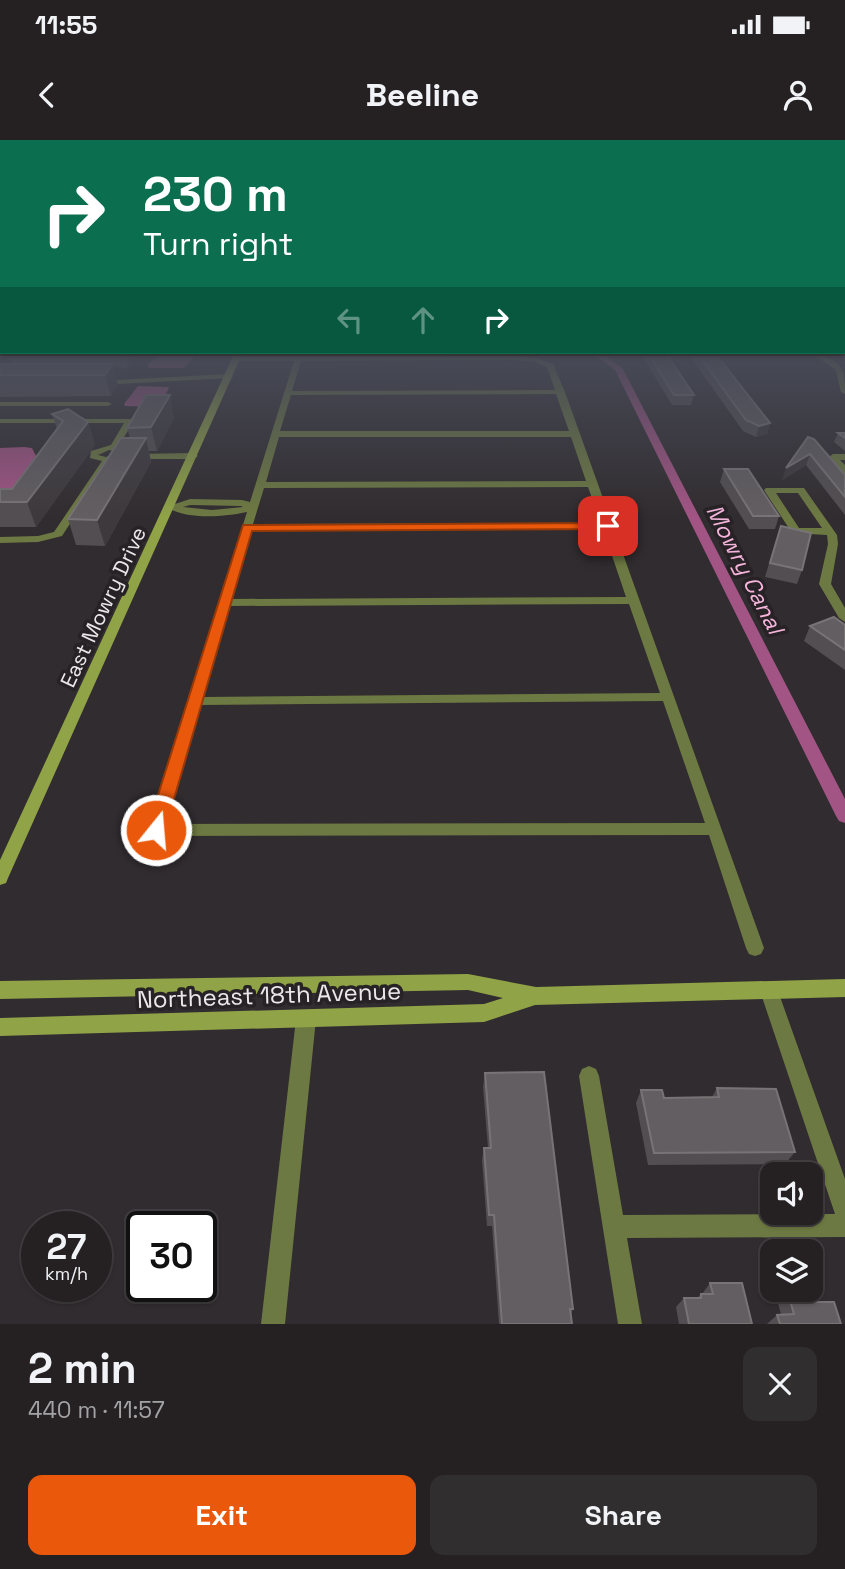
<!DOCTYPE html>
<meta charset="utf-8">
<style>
body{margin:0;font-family:"Space Grotesk",sans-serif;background:#312e30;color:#f1f3f6;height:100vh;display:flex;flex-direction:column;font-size:26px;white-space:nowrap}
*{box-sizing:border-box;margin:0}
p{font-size:23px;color:#a3a3a6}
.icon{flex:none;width:38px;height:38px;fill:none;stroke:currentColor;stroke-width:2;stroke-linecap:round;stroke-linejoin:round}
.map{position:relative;height:1184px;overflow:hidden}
.details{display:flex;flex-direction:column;background:#252123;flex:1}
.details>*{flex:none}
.hud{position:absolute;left:0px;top:0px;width:845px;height:214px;box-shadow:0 2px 5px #0004,0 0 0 2px #423e41;background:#0b6e4f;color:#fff;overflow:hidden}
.fabs{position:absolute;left:760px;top:1022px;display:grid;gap:14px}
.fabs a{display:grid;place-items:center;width:63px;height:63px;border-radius:14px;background:#252123;box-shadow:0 2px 5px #0004,0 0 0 2px #423e41;font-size:35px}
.speed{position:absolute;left:21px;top:1071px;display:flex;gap:14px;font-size:35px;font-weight:700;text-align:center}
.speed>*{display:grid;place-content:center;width:91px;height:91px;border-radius:50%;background:#252123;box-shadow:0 2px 5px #0004,0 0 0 2px #423e41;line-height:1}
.speed small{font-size:18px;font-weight:400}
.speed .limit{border:4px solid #111;border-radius:10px;background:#fff;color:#111}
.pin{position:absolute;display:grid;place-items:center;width:60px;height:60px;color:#fff;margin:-30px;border-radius:14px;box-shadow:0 4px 10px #0006}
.me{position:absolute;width:77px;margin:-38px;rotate:17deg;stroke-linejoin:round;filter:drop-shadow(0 0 5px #0008)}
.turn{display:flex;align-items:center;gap:24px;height:147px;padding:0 28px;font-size:32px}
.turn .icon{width:91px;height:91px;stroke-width:2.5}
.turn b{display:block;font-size:49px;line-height:60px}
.lanes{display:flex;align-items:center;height:66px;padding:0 28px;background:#0003;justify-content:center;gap:35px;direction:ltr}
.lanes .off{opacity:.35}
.round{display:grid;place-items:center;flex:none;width:74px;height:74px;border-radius:14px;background:#312e30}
.summary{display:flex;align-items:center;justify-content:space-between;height:119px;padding:0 28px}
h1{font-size:42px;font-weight:800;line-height:52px}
.cta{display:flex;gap:14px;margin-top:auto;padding:14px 28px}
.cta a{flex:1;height:80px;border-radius:14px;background:#ea580c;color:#fff;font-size:28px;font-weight:800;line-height:80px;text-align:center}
.cta a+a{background:#312e30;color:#f1f3f6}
.status{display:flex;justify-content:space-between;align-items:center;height:49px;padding:0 35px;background:#252123;direction:ltr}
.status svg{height:19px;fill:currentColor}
header{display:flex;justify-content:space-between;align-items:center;height:91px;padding:0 28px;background:#252123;font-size:32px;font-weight:800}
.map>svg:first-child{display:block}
.water{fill:#a25484}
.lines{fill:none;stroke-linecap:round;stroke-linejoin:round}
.canal{fill:#a25484;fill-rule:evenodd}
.street{fill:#6d7942;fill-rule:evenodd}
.secondary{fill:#90a346;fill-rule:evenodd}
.wall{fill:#534e51}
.shaded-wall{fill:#3e393c}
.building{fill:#635e61;stroke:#787476;stroke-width:2}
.route{fill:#ea580c;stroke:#983908;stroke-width:2}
.labels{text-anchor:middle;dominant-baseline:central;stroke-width:7;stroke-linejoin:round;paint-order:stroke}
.street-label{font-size:21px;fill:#ece8ea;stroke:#272225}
.water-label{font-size:23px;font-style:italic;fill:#f5b4da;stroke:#272225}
.near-street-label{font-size:24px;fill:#ece8ea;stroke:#272225}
</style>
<div class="status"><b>11:55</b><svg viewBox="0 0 49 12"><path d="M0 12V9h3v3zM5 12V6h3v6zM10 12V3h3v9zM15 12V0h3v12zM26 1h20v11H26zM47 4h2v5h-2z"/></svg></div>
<header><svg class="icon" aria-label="back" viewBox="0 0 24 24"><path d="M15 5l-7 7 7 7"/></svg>Beeline<svg class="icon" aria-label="person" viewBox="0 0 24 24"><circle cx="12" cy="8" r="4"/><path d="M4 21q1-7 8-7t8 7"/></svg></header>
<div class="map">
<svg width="845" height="1184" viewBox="0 0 845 1184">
<rect width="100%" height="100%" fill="#312c2f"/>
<g class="water">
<path d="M161,213H195L196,215L184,228H149L148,224Z"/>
<path d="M138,246L168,247L169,248L159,267L125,266L124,264Z"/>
<path d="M24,307L32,308L41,326L0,360V308Z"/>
</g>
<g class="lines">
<path class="canal" d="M591,212H600L623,229L845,659V683L839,681L836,676L615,230Z"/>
<g class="street">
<path d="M809,212C819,212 839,221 843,231C845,238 845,247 845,254L841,252L836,230Z"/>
<path d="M517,216L536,218L553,224L565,252L764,808L761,814L755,816L749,814L746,808L709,695L156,696L150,694L148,690L247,372C223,377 187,380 166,367L190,359L242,360L250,362L294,221H237L234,217ZM517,220L535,222L547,227L555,250L292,251L301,221ZM556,254L569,291H280L291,255ZM279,297H571L586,341L266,342ZM588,347L601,383L253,384L264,348ZM190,365L241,366L243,367L212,370L183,367ZM603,389L626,457L231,459L252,390ZM629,464L660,553L203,557L229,466ZM663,561L705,683L166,684L200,565Z"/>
<path d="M229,234L233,236L232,238L98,245L94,243L98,241Z"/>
<path d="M0,262H108L112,264L108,266H0Z"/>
<path d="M0,279H130L134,281L119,305L124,306L128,313L110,322L62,396L38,402L0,403V397L38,396L54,392L102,321L90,318L91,311L111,305L124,283H0ZM109,310L119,312L106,317L98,315Z"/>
<path d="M134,314L194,313L198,316L194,319H131L130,317Z"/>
<path d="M833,314H845V320H840L845,325V334L842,333L829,317Z"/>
<path d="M766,348H804L837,395L838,404L831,444L845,468V482L839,478L819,444L828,404L827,395L792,393L764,350ZM776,353H798L822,388H799Z"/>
<path d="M769,842L776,845L778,851L845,1039V1097L627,1098L642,1184H618L579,936L582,929L589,926L596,929L599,936L623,1075L835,1074L760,851L762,845Z"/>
<path d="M306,870L313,873L316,879L285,1184H261L296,879L299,873Z"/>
</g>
<g class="secondary">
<path d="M235,212H243L8,738L6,743L0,745V720Z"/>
<path d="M468,834L536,847L845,839V857L535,865L484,882L0,896V878L484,864L503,858L468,850L0,859V841Z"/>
</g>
</g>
<g class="wall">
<path d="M7,212H134L135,217L128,229L113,226L118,245L111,256L0,257V224H11Z"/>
<path d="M632,212H665L694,255L691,265H672L640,212L635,213Z"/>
<path d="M694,212H714L770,283L767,294L756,297L743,291L692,219Z"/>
<path d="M52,274L88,282L95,305L36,387H0V349H12L57,289Z"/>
<path d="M174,278L157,311H149L151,322L105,406L76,405L68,379L130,298L127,288Z"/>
<path d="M838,293H845V311L834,302Z"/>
<path d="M808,297L845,335V375L806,325L782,340Z"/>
<path d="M724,329L779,376L775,389H749L720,342Z"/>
<path d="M776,400L802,430L797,444L765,437Z"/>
<path d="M845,485V530L804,501L810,486Z"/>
<path d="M485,933L573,1169L571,1174L572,1184H499L492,1086H487L482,1020L484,1008H488L483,947Z"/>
<path d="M717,948L795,1012L785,1024L648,1025L636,963L641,950L664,958L712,957Z"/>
<path d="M710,1143L752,1184H679L676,1167L684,1158H697L701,1154H702Z"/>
<path d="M777,1150H804L808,1162L841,1184H767L777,1175L781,1174L775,1152Z"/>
</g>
<g class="shaded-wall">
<path d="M124,212H134L135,217L128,229Z"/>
<path d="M112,224L118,245L111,256L105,235Z"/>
<path d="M170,255L174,278L157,311L151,287Z"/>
<path d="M88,282L95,305L36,387L27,362Z"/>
<path d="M770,283L767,294L756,297L759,286Z"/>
<path d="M146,298L151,322L105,406L97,380Z"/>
<path d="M810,314L806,325L782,340L786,328Z"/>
</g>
<g class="building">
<path d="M647,212H665L694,255H674Z"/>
<path d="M696,212H714L770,283L759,286L746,280Z"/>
<path d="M0,224H112L105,235H0Z"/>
<path d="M146,255H170L151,287L127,288Z"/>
<path d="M68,269L88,282L27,362H0V349H12L63,281L52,274Z"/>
<path d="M838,293H845V298Z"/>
<path d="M808,297L814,299L845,335V357L810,314L786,328Z"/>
<path d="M121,298H146L97,380L68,379Z"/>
<path d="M724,329H748L779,376H753Z"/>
<path d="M781,386L811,393L802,430L770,423Z"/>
<path d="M834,477L845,485V510L810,486Z"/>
<path d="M544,932L573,1169H570L572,1184H502L494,1075H489L484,1008H491L485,933Z"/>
<path d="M717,948L776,949L795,1012L654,1013L641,950H662L664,958L719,957Z"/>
<path d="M710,1143H742L752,1184H689L684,1158H701V1154H713Z"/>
<path d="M787,1150H804L808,1162H834L841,1184H780L777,1175L794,1174Z"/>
</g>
<linearGradient id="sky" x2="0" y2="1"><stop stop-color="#1b181a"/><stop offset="0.56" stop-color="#484b58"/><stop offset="1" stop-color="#484b58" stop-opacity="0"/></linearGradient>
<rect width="845" height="377" fill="url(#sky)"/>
<path class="route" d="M608,383L612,384V389L252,391L165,690L162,695H149L147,690L243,385Z"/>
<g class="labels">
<g class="street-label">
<text transform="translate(103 467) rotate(-65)">East Mowry Drive</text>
</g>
<g class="water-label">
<text transform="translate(745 429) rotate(63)">Mowry Canal</text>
</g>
<g class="near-street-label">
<text transform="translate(269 855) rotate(-2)">Northeast 18th Avenue</text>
</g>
</g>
</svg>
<div class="fabs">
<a><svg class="icon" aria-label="sound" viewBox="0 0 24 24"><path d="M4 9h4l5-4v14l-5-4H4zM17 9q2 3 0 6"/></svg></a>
<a><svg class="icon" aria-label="layers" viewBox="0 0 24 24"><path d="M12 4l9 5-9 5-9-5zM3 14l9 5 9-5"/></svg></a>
</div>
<div class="speed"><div>27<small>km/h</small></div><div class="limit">30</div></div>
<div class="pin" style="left:608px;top:386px;background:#d93025"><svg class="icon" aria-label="arrive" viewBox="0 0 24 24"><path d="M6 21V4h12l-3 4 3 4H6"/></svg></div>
<svg class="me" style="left:156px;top:690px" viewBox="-20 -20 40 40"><circle r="17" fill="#ea580c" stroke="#fff" stroke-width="3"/><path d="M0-11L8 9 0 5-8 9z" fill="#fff"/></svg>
<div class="hud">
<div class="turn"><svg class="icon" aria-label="right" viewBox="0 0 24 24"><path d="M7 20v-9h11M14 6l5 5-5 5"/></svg><div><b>230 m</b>Turn right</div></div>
<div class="lanes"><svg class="icon off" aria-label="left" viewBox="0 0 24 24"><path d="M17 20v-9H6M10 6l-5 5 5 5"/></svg><svg class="icon off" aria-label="ahead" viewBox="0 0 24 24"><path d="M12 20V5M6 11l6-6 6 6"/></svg><svg class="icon" aria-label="right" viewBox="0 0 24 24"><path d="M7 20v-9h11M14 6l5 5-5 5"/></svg></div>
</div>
</div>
<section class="details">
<div class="summary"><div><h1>2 min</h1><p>440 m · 11:57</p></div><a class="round"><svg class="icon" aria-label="close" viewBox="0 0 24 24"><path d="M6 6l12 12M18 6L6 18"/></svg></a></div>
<div class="cta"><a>Exit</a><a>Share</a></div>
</section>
